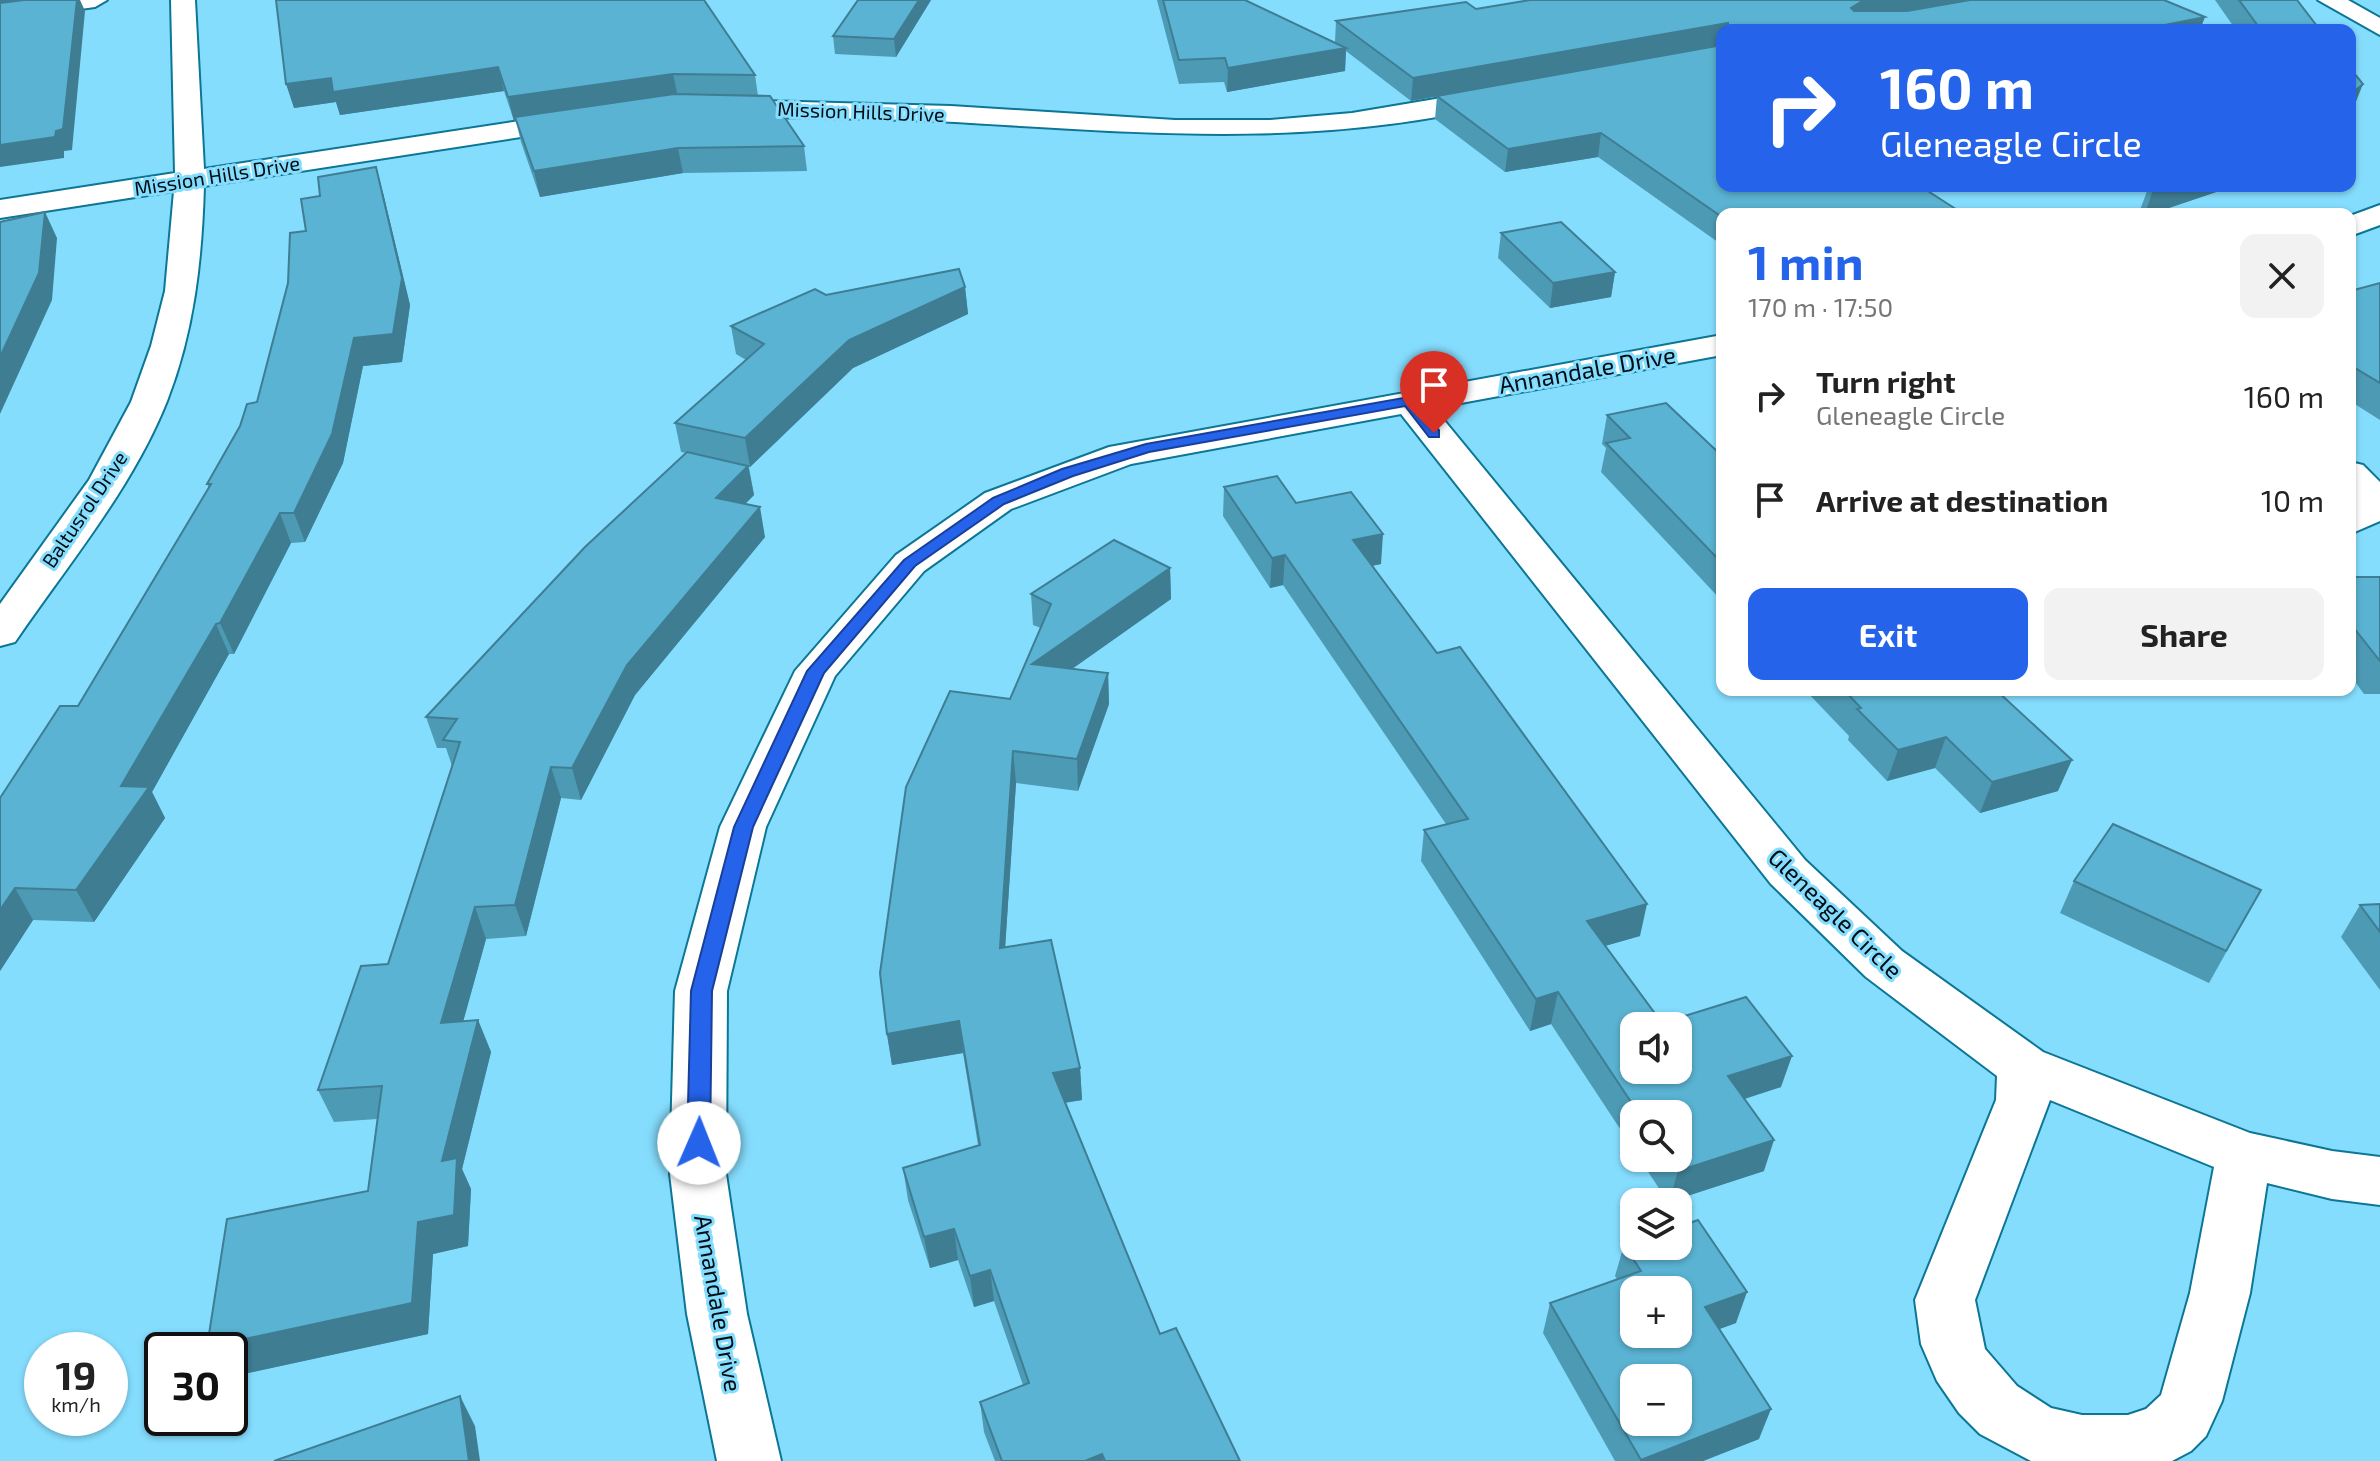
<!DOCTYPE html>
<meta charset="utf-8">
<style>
body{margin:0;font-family:"Exo 2",sans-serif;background:#f2f2f2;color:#222;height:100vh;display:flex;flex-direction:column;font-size:30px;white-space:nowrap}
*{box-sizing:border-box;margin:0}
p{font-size:26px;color:#767676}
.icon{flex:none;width:44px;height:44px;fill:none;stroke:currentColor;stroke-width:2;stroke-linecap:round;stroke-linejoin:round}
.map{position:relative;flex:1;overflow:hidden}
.side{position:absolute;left:1716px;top:208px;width:640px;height:488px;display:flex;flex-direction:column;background:#fff;border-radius:16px;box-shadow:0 2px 6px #0004}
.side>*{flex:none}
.guide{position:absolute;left:1716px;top:24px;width:640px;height:168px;border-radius:16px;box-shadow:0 2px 6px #0004;background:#2563eb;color:#fff;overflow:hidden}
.buttons{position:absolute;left:1620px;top:1012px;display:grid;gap:16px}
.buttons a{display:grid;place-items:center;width:72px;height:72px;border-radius:16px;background:#fff;box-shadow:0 2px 6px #0004;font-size:40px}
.speed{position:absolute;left:24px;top:1332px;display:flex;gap:16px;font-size:40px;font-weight:700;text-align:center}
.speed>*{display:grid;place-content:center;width:104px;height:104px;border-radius:50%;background:#fff;box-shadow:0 2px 6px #0004;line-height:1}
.speed small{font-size:20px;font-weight:400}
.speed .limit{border:4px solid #111;border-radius:12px;background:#fff;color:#111}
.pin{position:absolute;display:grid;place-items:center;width:68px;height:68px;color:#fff;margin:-82px -34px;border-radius:50% 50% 50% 0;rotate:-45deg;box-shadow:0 0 8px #0007}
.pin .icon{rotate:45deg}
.me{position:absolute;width:88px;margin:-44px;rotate:1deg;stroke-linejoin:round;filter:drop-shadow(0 0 6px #0008)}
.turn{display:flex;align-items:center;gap:28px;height:168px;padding:0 32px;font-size:36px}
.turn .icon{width:104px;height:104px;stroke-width:2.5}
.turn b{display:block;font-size:56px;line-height:68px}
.round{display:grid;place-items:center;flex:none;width:84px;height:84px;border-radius:16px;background:#f2f2f2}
.summary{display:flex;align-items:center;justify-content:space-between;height:136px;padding:0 32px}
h1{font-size:48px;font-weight:700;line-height:60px;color:#2563eb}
.primary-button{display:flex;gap:16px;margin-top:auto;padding:16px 32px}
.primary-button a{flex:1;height:92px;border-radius:16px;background:#2563eb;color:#fff;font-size:32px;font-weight:700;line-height:92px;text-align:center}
.primary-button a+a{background:#f2f2f2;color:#222}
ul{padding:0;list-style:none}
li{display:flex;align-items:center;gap:24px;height:104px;padding:0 32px}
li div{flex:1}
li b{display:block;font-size:30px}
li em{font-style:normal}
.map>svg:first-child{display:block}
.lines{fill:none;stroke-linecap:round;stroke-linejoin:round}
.minor-casing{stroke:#0c7694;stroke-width:4}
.minor{fill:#fff;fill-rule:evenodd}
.wall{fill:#4d9ab5}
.shaded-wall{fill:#3f7d93}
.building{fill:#5ab3d2;stroke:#3f7d93;stroke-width:2;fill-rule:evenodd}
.route{fill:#2563eb;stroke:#184099;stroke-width:2}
.labels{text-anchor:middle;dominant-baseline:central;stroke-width:6;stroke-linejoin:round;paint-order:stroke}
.far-street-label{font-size:20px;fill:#000e14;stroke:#85ddfe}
.street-label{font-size:24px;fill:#000e14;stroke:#85ddfe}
</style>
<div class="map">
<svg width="2380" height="1461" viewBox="0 0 2380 1461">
<rect width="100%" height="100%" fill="#85ddfe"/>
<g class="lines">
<g class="minor-casing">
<g id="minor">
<path d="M42,0H107L95,7L0,20V6Z"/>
<path d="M171,0H195L204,169L579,112L589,114L593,120L589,126L579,128L204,186C202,260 194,332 167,401C132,489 68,564 15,642L0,646V604L89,480L131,402L151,346L165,291L174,191L0,218V200L175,173Z"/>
<path d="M2318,0H2348L2380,18V35Z"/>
<path d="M1495,89L1504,91L1508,97L1504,103C1316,149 1145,133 955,122C877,118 798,118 719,116L709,114L706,108L709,102L719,100L951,106L1175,120H1270L1352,113Z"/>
<path d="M2380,205V225L2350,236V216Z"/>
<path d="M1722,335V355L1434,408L1805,860L1902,951L2043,1052L2250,1133L2332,1151L2380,1157V1205L2332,1199L2267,1183L2250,1293L2222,1401L2206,1436L2191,1451L2172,1461H2031L1980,1434L1959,1413L1937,1381L1921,1344L1915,1300L1996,1100L1997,1076L1866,977L1771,884L1401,414L1131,464L1011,509L924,571L835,676L766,827L727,991L726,1174L747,1314L781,1461H717L687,1314L670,1174L675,991L720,827L795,671L896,555L985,493L1109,447ZM2050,1100L2214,1167L2190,1293L2161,1395L2146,1409L2128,1415H2082L2051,1408L2017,1386L1985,1349L1975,1300Z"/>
<path d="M2350,462L2363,465L2380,482V521L2350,534Z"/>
</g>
</g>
<use href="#minor" class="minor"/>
</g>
<g class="wall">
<path d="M276,0L755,75L758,96L804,146L807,171L683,173L540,197L521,142L516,121H514L504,91L340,115L336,102L294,108Z"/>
<path d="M931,0L896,57L835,54L833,36Z"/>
<path d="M1157,0H1245L1335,42L1336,21L1476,9L2200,30H1722V186L1962,213L1961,214H1722V245L1598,157L1505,172L1435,119L1437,96L1552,76L1411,101L1346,51L1345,71L1227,92L1224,82L1179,84Z"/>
<path d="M2215,0H2297L2320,30H2236Z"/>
<path d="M2149,186H2234L2151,214H2142L2140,210Z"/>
<path d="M383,193L410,305L402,362L363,366L343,463L305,542L291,543L234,654H229L152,792L165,818L94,922L33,920L0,971V798L78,706L209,488L207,484L257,402L306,231Z"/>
<path d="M1501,233L1615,272L1611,297L1550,308L1498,258Z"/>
<path d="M2380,283V420L2350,401V291Z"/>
<path d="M965,287L968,314L853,368L750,467H749L754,495L745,504L765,537L635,695L581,800L561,798L526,936L486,939L463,1021L478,1020L491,1052L462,1169L471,1189L468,1246L433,1254L428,1334L230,1377V1350H209L207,1347L368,1191L377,1119L334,1122L318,1090L388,964L452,766L446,748H437L426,717L686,453L681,452L675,423L746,360L736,354L731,326L826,295Z"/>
<path d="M1607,415L1722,456V601L1601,472L1606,448L1602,444Z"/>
<path d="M1224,487L1296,503L1381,564L1372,566L1640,936L1605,946L1662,1023L1781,1087L1745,1099L1764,1171L1668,1202L1639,1158H1678V1114H1634V1150L1551,1024L1530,1031L1421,861L1424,830L1446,824L1283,585L1270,588L1223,516Z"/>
<path d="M1170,568L1171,599L1072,669L1108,673L1109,704L1078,791L1016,783L1005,947L1080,1068L1082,1100L1065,1103L1160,1334L1240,1461H995L984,1432L980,1402L1023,1385L994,1301L974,1307L958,1260L930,1268L908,1200L903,1168L978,1145L963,1053L892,1065L887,1034L1010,699L1041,628L1033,625L1031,594Z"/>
<path d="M2350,577H2380V694H2364L2350,675Z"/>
<path d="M1805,690H1996L2058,791L1980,813L1935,768L1887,781L1848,740L1849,736Z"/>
<path d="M2074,881L2261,890L2209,983L2060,913Z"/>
<path d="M2380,904V990L2341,937L2360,905Z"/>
<path d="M1624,1245L1736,1323L1719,1329L1759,1439L1703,1461H1615L1543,1333L1550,1303L1617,1279L1615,1276Z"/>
</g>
<g class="shaded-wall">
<path d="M0,0H27L0,5Z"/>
<path d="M77,0H80L85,11L72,150L64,151V158L0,167V145Z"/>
<path d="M919,0H931L896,57L894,39Z"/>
<path d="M1864,0H1969L1846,29L1851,8Z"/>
<path d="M2205,17L2200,30H2140Z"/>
<path d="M1728,23L1727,30H1722V45L1411,101L1413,78Z"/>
<path d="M1346,48L1345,71L1227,92L1228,68Z"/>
<path d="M498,67L504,91L340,115L336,102L294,108L286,84L331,78Z"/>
<path d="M673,74L678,97L514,121L508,97Z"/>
<path d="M2363,84L2353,109L2350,111V95Z"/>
<path d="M1601,133L1598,157L1505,172L1508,149Z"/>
<path d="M678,148L683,173L540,197L534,171Z"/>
<path d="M376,167L383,193L410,305L402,362L363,366L343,463L305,542L294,513Z"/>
<path d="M2167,186H2234L2151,214H2145L2153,190Z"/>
<path d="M45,212L57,238L52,300L0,414V357Z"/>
<path d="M1615,272L1611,297L1550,308L1553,283Z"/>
<path d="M965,287L968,314L853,368L750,467L745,438L849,340Z"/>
<path d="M748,466L754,495L722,527L716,498Z"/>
<path d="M760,507L765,537L635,695L581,800L572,768L627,665Z"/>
<path d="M280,513L291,543L234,654L220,623Z"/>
<path d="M1383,534L1381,564L1351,570L1353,540Z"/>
<path d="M1285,555L1283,585L1270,588L1272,558Z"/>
<path d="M1170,568L1171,599L1035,695L1032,664Z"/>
<path d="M216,624L229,654L152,792L165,818L94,922L76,890L121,786Z"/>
<path d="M1108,673L1109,704L1078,791L1077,759Z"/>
<path d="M1946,737L1935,768L1887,781L1898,750Z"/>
<path d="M1013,751L1016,783L1003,980L1000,948Z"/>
<path d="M2072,760L2058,791L1980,813L1992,782Z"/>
<path d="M551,767L561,798L526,936L515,905Z"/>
<path d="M15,888L33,920L0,971V910Z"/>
<path d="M1647,904L1640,936L1580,953L1587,921Z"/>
<path d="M475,907L486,939L454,1055L441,1023Z"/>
<path d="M1558,992L1551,1024L1530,1031L1536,999Z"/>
<path d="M478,1020L491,1052L462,1169L471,1189L468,1246L433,1254L428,1334L230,1377V1350H209L207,1347L418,1222L442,1161Z"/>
<path d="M959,1021L963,1053L892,1065L887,1034Z"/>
<path d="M1792,1056L1781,1087L1718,1107L1728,1076Z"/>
<path d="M1080,1068L1082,1100L1055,1104L1053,1073Z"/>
<path d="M1774,1140L1764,1171L1669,1202L1678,1171Z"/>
<path d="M954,1229L958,1260L930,1268L924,1237Z"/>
<path d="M990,1270L994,1301L974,1307L970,1276Z"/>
<path d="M1747,1292L1736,1323L1695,1338L1705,1307Z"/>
<path d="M460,1396L475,1426L480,1461H469Z"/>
<path d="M1771,1409L1759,1439L1703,1461H1640Z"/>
<path d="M1102,1454L1103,1461H1085Z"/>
</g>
<g class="building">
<path d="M24,0H77L63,129L56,131L55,137L0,145V3Z"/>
<path d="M276,0H704L755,75L673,74L508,97L498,67L333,92L331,78L286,84Z"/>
<path d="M858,0H919L894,39L833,36Z"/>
<path d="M1163,0H1245L1346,48L1228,68L1225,58L1179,60Z"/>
<path d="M1530,0H1864L1851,8L1854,11H1907L1970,0H2164L2205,17L2140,30H1728V23L1413,78L1336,21L1466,2L1476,9Z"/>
<path d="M2239,0H2297L2320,30H2261Z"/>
<path d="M1722,45V186H1920L1962,213L1954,214H1722V217L1601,133L1508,149L1437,96Z"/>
<path d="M2350,68L2363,84L2350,95Z"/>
<path d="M674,94L770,96L804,146L678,148L534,171L515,117Z"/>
<path d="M376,167L402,278L393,334L354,338L332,434L294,513H280L220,623L216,624L121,786L149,787L76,890L15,888L0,910V798L60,706H78L211,484H207L240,426L247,404L257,402L288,283L290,233L306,231L301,199L320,196L318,177Z"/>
<path d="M2151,186H2167L2153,190Z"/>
<path d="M45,212L39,273L0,357V222Z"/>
<path d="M1561,222L1615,272L1553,283L1501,233Z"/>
<path d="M959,269L965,287L849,340L745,438L675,423L764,344L731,326L815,289L826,295Z"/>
<path d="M2380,283V383L2350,365V291Z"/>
<path d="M1666,403L1722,456V563L1606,443L1630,438L1607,415Z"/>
<path d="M687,452L748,466L716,498L760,507L627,665L572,768L551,767L515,905L475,907L441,1023L478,1020L442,1161L457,1158L454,1215L418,1222L412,1303L207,1347L227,1219L368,1191L382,1086L318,1090L361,966L388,964L460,742L443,740L457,719L426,717L585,547Z"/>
<path d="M1277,476L1296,503L1351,492L1383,534L1353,540L1437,653L1460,647L1647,904L1587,921L1662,1023L1746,997L1792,1056L1728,1076L1774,1140L1678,1171L1669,1158H1678V1114H1639L1558,992L1536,999L1424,830L1468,819L1285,555L1272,558L1224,487ZM1634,1026H1678V1070H1634Z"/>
<path d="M1114,540L1170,568L1032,664L1108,673L1077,759L1013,751L1000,948L1051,940L1080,1068L1053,1073L1160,1334L1176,1328L1240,1461H1105L1102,1454L1085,1461H1002L980,1402L1029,1383L990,1270L970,1276L954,1229L924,1237L903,1168L980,1145L959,1021L887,1034L880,973L906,787L950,691L1010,699L1051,604L1031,594Z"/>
<path d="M2350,577H2380V661L2350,623Z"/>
<path d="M1844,690H1996L2072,760L1992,782L1946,737L1898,750L1857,709L1861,708Z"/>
<path d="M2113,824L2261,890L2226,951L2074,881Z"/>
<path d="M2380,904V932L2360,905Z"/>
<path d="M1698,1220L1747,1292L1705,1307L1771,1409L1641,1460L1550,1303L1641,1271L1624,1245L1634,1242V1246H1678V1227ZM1634,1290H1678V1334H1634ZM1634,1378H1678V1422H1634Z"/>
<path d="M460,1396L469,1461H274Z"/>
</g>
<path class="route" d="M1409,397L1414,398L1439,430V437H1429L1405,406L1149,452L1073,476L1004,504L915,566L824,673L753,827L712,991L710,1143L707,1150H691L687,1143L691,991L734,827L807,671L904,560L993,498L1062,469L1146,444Z"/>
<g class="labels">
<g class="far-street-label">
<text transform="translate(861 111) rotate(2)">Mission Hills Drive</text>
<text transform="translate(217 175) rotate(-9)">Mission Hills Drive</text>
<text transform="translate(84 509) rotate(-56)">Baltusrol Drive</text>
</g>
<g class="street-label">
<text transform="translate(1587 369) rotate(-10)">Annandale Drive</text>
<text transform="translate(1836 913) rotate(44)">Gleneagle Circle</text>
<text transform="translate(719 1303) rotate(80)">Annandale Drive</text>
</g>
</g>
</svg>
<div class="buttons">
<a><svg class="icon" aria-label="sound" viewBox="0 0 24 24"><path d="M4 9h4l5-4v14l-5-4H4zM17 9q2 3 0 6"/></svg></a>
<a><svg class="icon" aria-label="search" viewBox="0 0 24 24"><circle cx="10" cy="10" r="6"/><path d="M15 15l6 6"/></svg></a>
<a><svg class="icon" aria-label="layers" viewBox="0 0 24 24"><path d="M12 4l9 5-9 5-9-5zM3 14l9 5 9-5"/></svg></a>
<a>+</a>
<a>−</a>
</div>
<div class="speed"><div>19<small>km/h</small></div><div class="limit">30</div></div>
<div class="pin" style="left:1434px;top:433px;background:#d93025"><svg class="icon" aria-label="arrive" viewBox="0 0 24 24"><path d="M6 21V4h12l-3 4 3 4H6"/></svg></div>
<svg class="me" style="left:699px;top:1143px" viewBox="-20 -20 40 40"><circle r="19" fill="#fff"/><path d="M0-13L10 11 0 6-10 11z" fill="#2563eb"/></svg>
<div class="guide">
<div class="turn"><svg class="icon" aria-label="right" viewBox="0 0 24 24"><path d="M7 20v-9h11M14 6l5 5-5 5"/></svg><div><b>160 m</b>Gleneagle Circle</div></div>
</div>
<section class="side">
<div class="summary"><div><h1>1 min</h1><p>170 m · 17:50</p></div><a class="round"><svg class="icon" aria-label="close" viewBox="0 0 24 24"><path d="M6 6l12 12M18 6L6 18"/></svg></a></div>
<ul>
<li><svg class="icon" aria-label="right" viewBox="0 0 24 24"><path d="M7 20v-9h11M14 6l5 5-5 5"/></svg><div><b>Turn right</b><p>Gleneagle Circle</p></div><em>160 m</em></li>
<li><svg class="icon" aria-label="arrive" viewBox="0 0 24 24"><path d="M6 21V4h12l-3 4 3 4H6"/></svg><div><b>Arrive at destination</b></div><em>10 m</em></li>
</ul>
<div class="primary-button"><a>Exit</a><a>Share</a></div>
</section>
</div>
